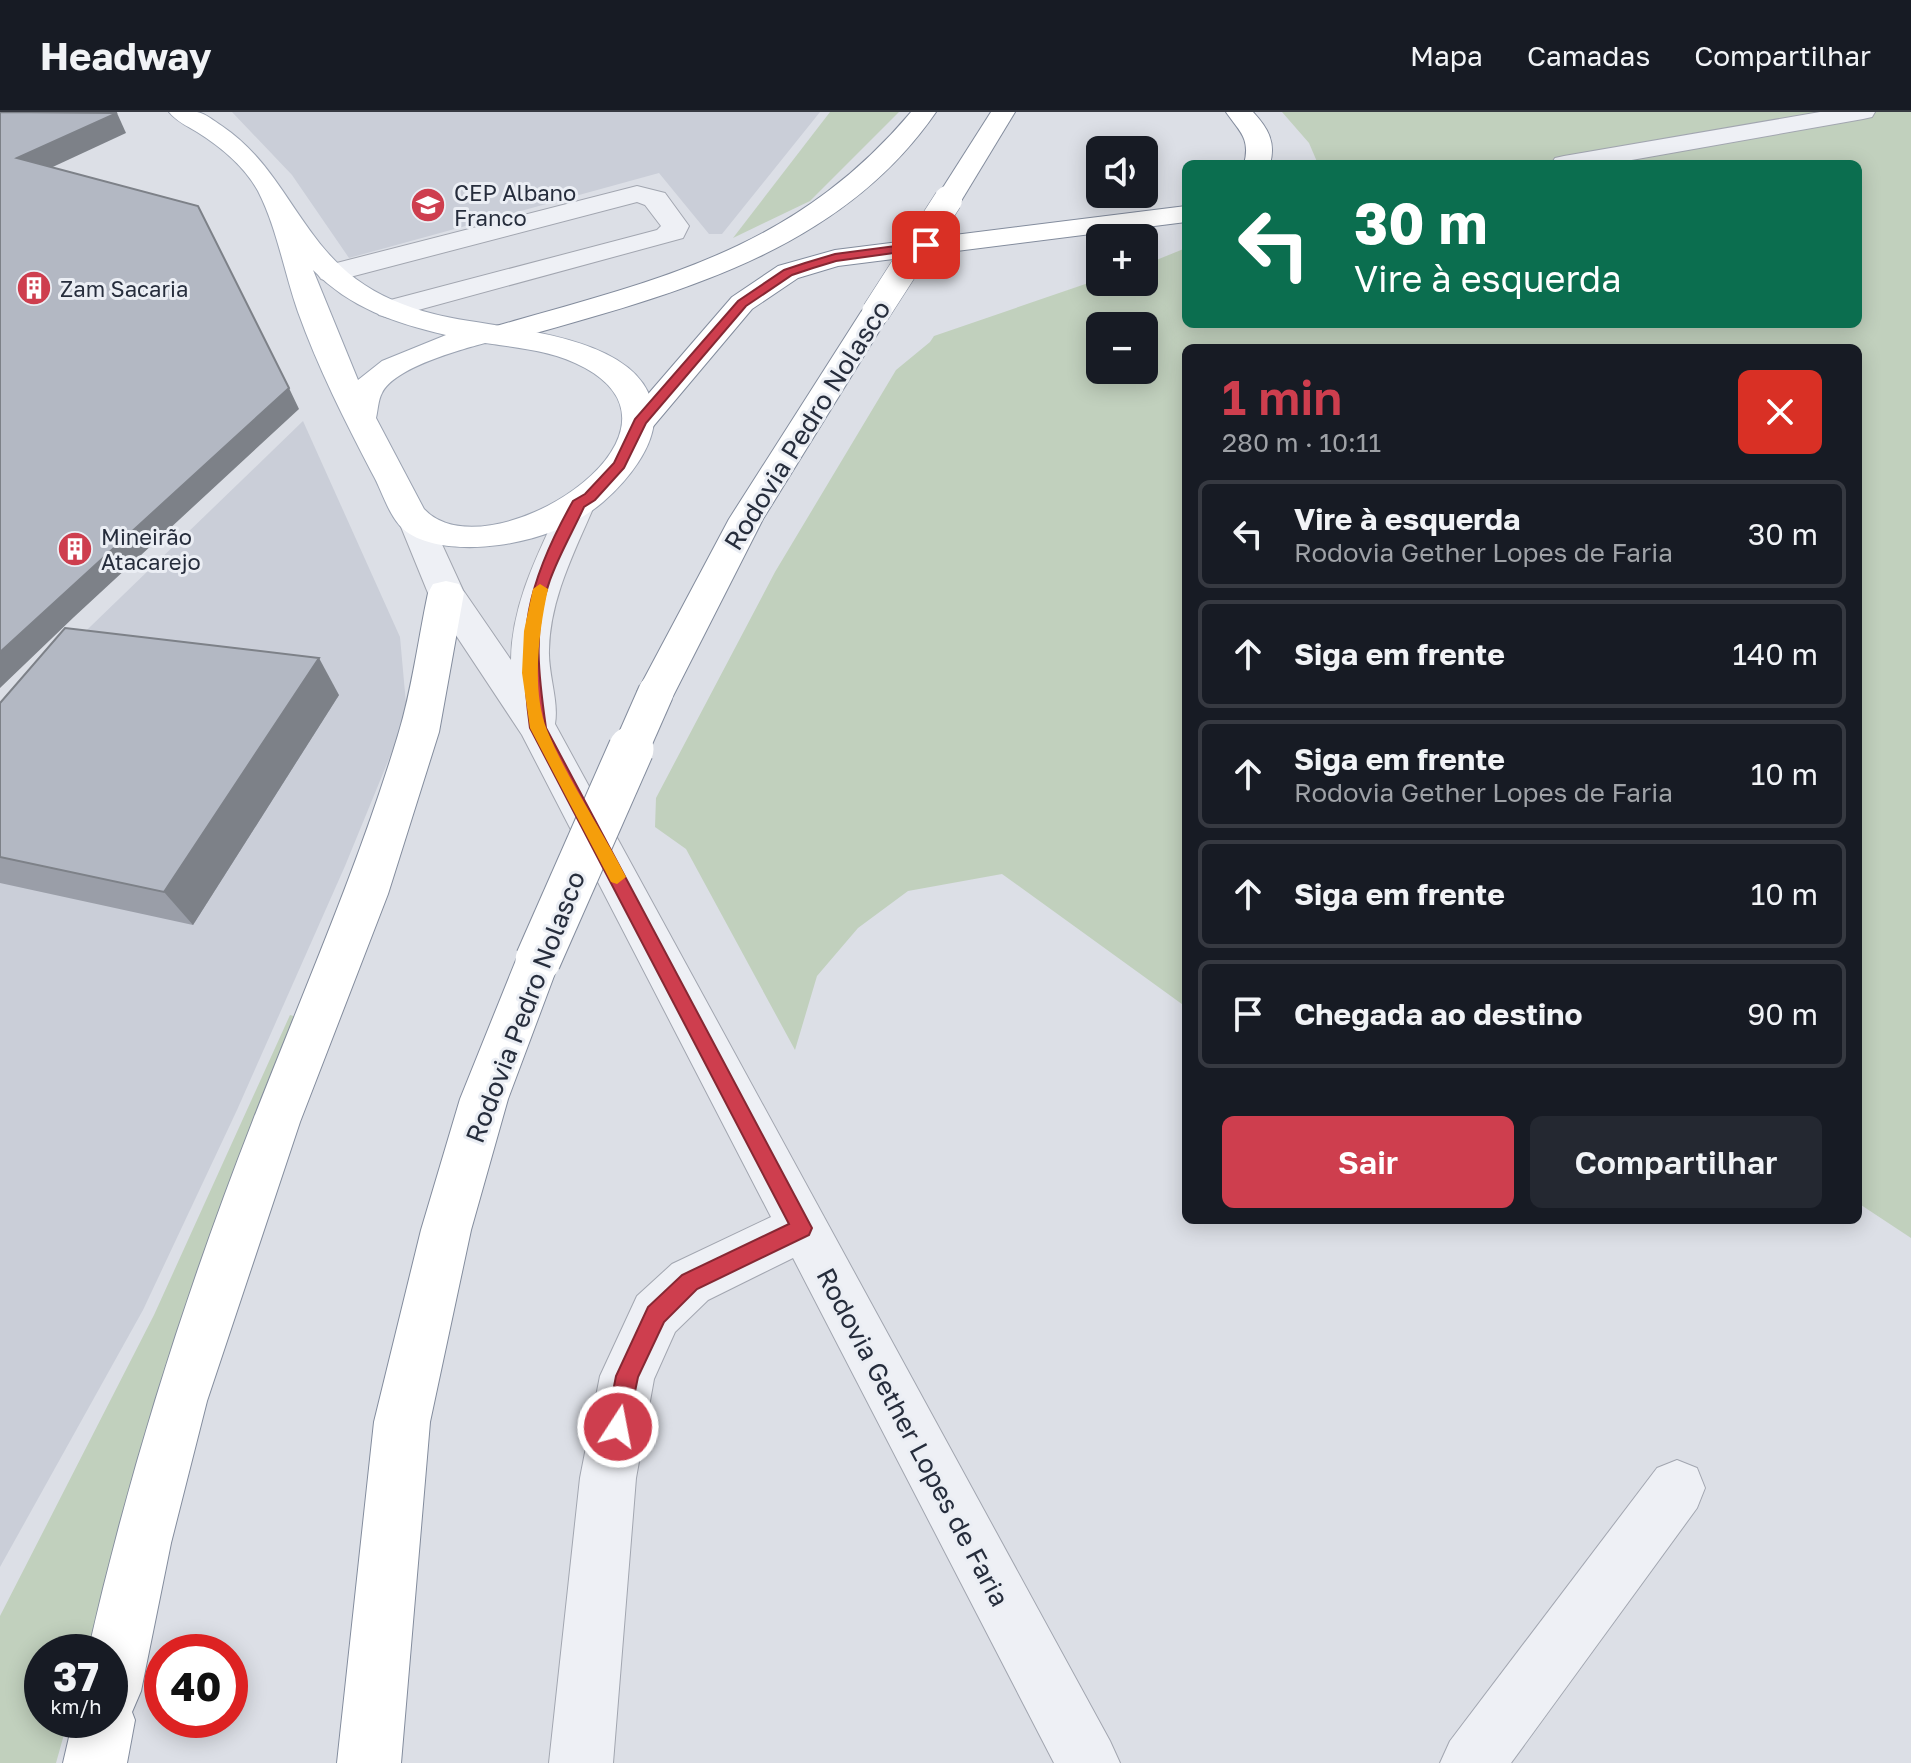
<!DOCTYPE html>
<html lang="pt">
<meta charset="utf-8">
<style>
body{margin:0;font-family:"Golos Text",sans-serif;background:#242831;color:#f1f3f6;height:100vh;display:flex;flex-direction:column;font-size:30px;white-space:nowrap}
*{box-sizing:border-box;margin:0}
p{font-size:26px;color:#9ea1a6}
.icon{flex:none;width:44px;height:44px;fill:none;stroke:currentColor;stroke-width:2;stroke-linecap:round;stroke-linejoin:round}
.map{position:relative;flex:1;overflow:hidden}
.details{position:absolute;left:1182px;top:232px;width:680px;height:880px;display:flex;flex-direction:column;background:#171b24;border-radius:12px;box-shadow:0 4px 20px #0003}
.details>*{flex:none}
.hud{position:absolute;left:1182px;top:48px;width:680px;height:168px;border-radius:12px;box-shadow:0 4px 20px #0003;background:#0b6e4f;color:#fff;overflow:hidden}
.fabs{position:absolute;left:1086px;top:24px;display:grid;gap:16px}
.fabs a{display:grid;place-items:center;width:72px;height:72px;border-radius:12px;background:#171b24;box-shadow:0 4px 20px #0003;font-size:40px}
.speed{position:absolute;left:24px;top:1522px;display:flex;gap:16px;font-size:40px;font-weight:700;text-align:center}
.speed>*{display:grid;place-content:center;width:104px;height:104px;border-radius:50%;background:#171b24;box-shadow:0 4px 20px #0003;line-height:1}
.speed small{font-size:20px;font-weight:400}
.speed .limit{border:12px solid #d22;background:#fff;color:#111}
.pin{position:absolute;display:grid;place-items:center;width:68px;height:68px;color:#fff;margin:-34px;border-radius:16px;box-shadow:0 4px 12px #0006}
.me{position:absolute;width:88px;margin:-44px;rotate:11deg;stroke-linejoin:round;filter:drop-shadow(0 0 6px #0008)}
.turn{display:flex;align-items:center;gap:28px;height:168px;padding:0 40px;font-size:36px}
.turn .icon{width:104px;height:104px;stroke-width:2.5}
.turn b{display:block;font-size:56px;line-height:68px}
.round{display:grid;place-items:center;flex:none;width:84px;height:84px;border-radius:12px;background:#242831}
.head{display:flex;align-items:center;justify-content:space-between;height:136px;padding:0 40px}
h1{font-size:48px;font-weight:600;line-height:60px;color:#ce3e4e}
.button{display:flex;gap:16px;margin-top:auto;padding:16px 40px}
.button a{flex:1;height:92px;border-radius:12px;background:#ce3e4e;color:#fff;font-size:32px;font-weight:600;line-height:92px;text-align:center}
.button a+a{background:#242831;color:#f1f3f6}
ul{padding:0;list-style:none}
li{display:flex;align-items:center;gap:24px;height:108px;margin:0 16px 12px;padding:0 24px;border:4px solid #363941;border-radius:12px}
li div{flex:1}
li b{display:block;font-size:30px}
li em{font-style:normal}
header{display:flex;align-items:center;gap:48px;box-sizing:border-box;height:112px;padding:0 40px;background:#171b24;border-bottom:2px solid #363941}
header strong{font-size:38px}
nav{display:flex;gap:44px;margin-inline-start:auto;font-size:28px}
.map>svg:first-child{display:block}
.built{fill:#caced8}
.green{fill:#c1d0bd;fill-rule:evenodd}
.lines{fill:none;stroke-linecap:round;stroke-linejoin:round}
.minor-casing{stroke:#a2a6b0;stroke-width:2}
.major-casing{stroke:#9ba3b2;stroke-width:2}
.highway-casing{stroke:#838c9d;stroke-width:2}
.minor{fill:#eef0f5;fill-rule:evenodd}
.major{fill:#fff;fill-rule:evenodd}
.highway{fill:#fff;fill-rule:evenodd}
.highway-bridge-far2-casing{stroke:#838c9d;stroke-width:29;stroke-linecap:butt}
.highway-bridge-far1-casing{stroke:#838c9d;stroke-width:37;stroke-linecap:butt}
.highway-bridge-casing{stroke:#838c9d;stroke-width:47;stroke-linecap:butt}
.highway-bridge-far2{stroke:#fff;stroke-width:28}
.highway-bridge-far1{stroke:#fff;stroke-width:35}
.highway-bridge{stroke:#fff;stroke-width:45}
.wall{fill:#9a9ea8}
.shaded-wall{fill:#7d8188}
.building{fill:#b3b8c3;stroke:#7d8188;stroke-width:2}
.route{fill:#ce3e4e;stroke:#862833;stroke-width:2}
.slow{fill:#f59e0b}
.labels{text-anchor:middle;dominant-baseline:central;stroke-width:6;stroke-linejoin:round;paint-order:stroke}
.far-poi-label{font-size:22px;fill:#262d3c;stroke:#ebeef4;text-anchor:start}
.street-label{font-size:26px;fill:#262d3c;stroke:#ebeef4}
</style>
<header>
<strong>Headway</strong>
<nav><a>Mapa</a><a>Camadas</a><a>Compartilhar</a></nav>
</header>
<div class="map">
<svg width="1911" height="1651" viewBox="0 0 1911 1651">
<rect width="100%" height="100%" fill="#dcdfe6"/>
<g class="built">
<path d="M232,0H820L722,122H709L659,61L349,146L292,63Z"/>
<path d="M303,309L400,525L407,603L345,754L237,998L143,1198L0,1455V602Z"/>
</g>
<g class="green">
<path d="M830,0H899L810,89L733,126Z"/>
<path d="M1282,0H1911V1126L1858,1091V236H1186V895L1002,762L908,779L858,816L817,864L795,938L686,737L655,715L656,686L775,460L896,258L930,230L934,224L1100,167V170H1144V153L1186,136V212H1858V52H1318L1309,31ZM1100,214H1144V258H1100Z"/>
<path d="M290,903L307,908L88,1540H42V1608H68L56,1651H0V1504L154,1203Z"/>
</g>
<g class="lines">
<g class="minor-casing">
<g id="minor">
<path d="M1820,0H1875L1872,5L1863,7L1609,52H1551L1555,46L1564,44Z"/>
<path d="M637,74L665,81L689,114L683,126L389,206L379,203L374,197L379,191L657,118L661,114L645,93L637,90L331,170L321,167L317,161L321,155Z"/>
<path d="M578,381L590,384L595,392C575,439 550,486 549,538C548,562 559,589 555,612L1110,1629L1120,1651H1054L793,1146L708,1188L675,1220L654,1267L636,1366L613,1651H549L580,1366L600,1264L637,1184L672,1152L771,1105L522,623L428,481L399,410L404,402L416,399L428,402L463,478L511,548C512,491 538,442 561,392L566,384Z"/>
<path d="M1677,1348L1697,1356L1705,1376L1697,1396L1511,1651H1440L1450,1629L1657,1356Z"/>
</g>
</g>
<g class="major-casing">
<path id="major" d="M169,0C178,0 188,0 197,0C205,1 214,9 222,14C283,55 298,124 356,167C379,184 406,195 434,202C493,218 644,218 654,300C657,334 626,370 603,390C574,415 536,428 499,433C471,437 426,437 403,417C388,403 382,378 372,361C345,309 318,256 298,200C284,160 277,116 258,79C244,54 221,35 197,20C187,14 176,9 169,0ZM313,158C350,196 395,211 446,223L382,249L358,268ZM485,231C519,236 555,239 585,256C710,325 485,464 424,397L376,306C378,298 378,288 382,281C394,256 459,238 485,231Z"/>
</g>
<g class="highway-casing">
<g id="highway">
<path d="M911,0H936C837,144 666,184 508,229L497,232L486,229L482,223L486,217C655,168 792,141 911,0Z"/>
<path d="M991,0H1015L958,94H938L935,88Z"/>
<path d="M1226,0H1253C1268,16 1276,30 1270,52H1244C1251,26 1239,19 1226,0Z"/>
<path d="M1186,94V110L838,154L798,166L752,197L651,317L640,320L629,317L624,310L732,185L778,154L835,138Z"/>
<path d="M876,191L886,194L891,200L763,407L670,590L656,594L642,590L637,580L729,407L861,200L866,194Z"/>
<path d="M446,469L459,472L464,481L439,620L388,782L300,1010L207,1289L171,1431L141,1579L132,1600L135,1608L127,1651H63L73,1608H110V1540H88C129,1359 185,1182 253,1008C303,880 358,755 398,623C412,578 418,528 428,481L433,472Z"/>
<path d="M538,829L554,835L560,848L508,987L471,1118L430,1310L401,1651H337L374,1310L421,1118L460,987L516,848L522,835Z"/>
</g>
</g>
<use href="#minor" class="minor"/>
<use href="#major" class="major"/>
<use href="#highway" class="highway"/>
<g class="highway-bridge-far2-casing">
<path id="highway-bridge-far2" d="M876,200L948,88"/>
</g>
<g class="highway-bridge-far1-casing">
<path id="highway-bridge-far1" d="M630,639L656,580"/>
</g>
<g class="highway-bridge-casing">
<path id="highway-bridge" d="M538,848L631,637"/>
</g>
<use href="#highway-bridge-far2" class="highway-bridge-far2"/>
<use href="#highway-bridge-far1" class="highway-bridge-far1"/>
<use href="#highway-bridge" class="highway-bridge"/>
</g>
<path class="wall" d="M339,583L193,813L0,771V591Z"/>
<g class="shaded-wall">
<path d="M117,1L126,21L29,66L17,46Z"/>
<path d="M289,276L299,297L74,505L0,576V540Z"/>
<path d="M319,546L339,583L193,813L164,780Z"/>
</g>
<g class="building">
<path d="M0,0L117,1L17,46L198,94L289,276L0,540Z"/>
<path d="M65,516L319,546L164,780L0,745V591Z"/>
</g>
<path class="route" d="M926,130L930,131V136L836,149L813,156L792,163L746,194L646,311L624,356L595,388L584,395C573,419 559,443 550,468C532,516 539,567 546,616L812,1116L809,1123L697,1177L664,1210L638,1265L626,1323L618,1327L610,1323L606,1315L616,1264L648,1195L682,1163L789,1112L530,616C517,522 526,472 573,389L585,382L614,351L635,307L738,189L784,158L805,151L835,142Z"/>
<path class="slow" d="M540,472L548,477C539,518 531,578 547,618C568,669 601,716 626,765L617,772L611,770L530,616L522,561L524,519L533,477Z"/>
<defs>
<g id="university-disc" transform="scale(1.8)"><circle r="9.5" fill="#ce3e4e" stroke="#ebeef4"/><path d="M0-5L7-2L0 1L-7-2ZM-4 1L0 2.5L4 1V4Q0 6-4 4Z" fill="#fff"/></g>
<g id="building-disc" transform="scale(1.8)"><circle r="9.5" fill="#ce3e4e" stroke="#ebeef4"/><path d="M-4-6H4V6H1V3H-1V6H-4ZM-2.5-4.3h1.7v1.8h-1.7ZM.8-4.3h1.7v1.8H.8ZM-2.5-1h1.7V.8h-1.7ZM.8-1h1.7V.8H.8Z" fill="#fff"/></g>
</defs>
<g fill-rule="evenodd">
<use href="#university-disc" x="428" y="93"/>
<use href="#building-disc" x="34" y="176"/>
<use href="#building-disc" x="75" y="437"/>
</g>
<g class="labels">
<g class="far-poi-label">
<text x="454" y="80">CEP Albano<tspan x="454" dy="25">Franco</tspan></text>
<text x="60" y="176">Zam Sacaria</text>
<text x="101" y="424">Mineirão<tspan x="101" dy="25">Atacarejo</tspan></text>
</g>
<g class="street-label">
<text transform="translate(807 313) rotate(-58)">Rodovia Pedro Nolasco</text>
<text transform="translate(525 895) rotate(-69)">Rodovia Pedro Nolasco</text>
<text transform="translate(913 1325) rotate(62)">Rodovia Gether Lopes de Faria</text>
</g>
</g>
</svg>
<div class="fabs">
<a><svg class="icon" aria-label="sound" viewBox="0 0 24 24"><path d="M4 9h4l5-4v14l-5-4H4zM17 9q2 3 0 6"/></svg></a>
<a>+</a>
<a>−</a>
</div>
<div class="speed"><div>37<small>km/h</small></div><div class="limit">40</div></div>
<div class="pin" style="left:926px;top:133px;background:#d93025"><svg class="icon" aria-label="arrive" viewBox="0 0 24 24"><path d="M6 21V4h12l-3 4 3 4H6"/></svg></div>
<svg class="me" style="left:618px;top:1315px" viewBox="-20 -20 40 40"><circle r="17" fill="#ce3e4e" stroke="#fff" stroke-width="3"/><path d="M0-11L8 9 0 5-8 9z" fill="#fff"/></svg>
<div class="hud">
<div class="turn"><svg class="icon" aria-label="left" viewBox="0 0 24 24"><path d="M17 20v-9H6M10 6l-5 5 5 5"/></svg><div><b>30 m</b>Vire à esquerda</div></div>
</div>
<section class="details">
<div class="head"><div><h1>1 min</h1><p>280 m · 10:11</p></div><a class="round" style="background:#d93025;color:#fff"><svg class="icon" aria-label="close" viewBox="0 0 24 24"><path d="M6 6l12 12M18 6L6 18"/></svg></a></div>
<ul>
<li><svg class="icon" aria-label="left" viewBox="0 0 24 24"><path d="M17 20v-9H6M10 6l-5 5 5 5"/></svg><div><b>Vire à esquerda</b><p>Rodovia Gether Lopes de Faria</p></div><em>30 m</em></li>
<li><svg class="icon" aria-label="ahead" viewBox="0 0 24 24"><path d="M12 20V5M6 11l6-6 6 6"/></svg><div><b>Siga em frente</b></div><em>140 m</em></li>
<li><svg class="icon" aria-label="ahead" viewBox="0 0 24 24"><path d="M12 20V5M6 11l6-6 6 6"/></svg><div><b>Siga em frente</b><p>Rodovia Gether Lopes de Faria</p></div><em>10 m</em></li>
<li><svg class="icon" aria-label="ahead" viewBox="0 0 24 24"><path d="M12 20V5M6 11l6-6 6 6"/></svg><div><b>Siga em frente</b></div><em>10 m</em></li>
<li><svg class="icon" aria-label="arrive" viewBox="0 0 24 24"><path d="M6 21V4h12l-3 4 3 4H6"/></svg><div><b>Chegada ao destino</b></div><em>90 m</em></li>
</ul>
<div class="button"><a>Sair</a><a>Compartilhar</a></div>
</section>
</div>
